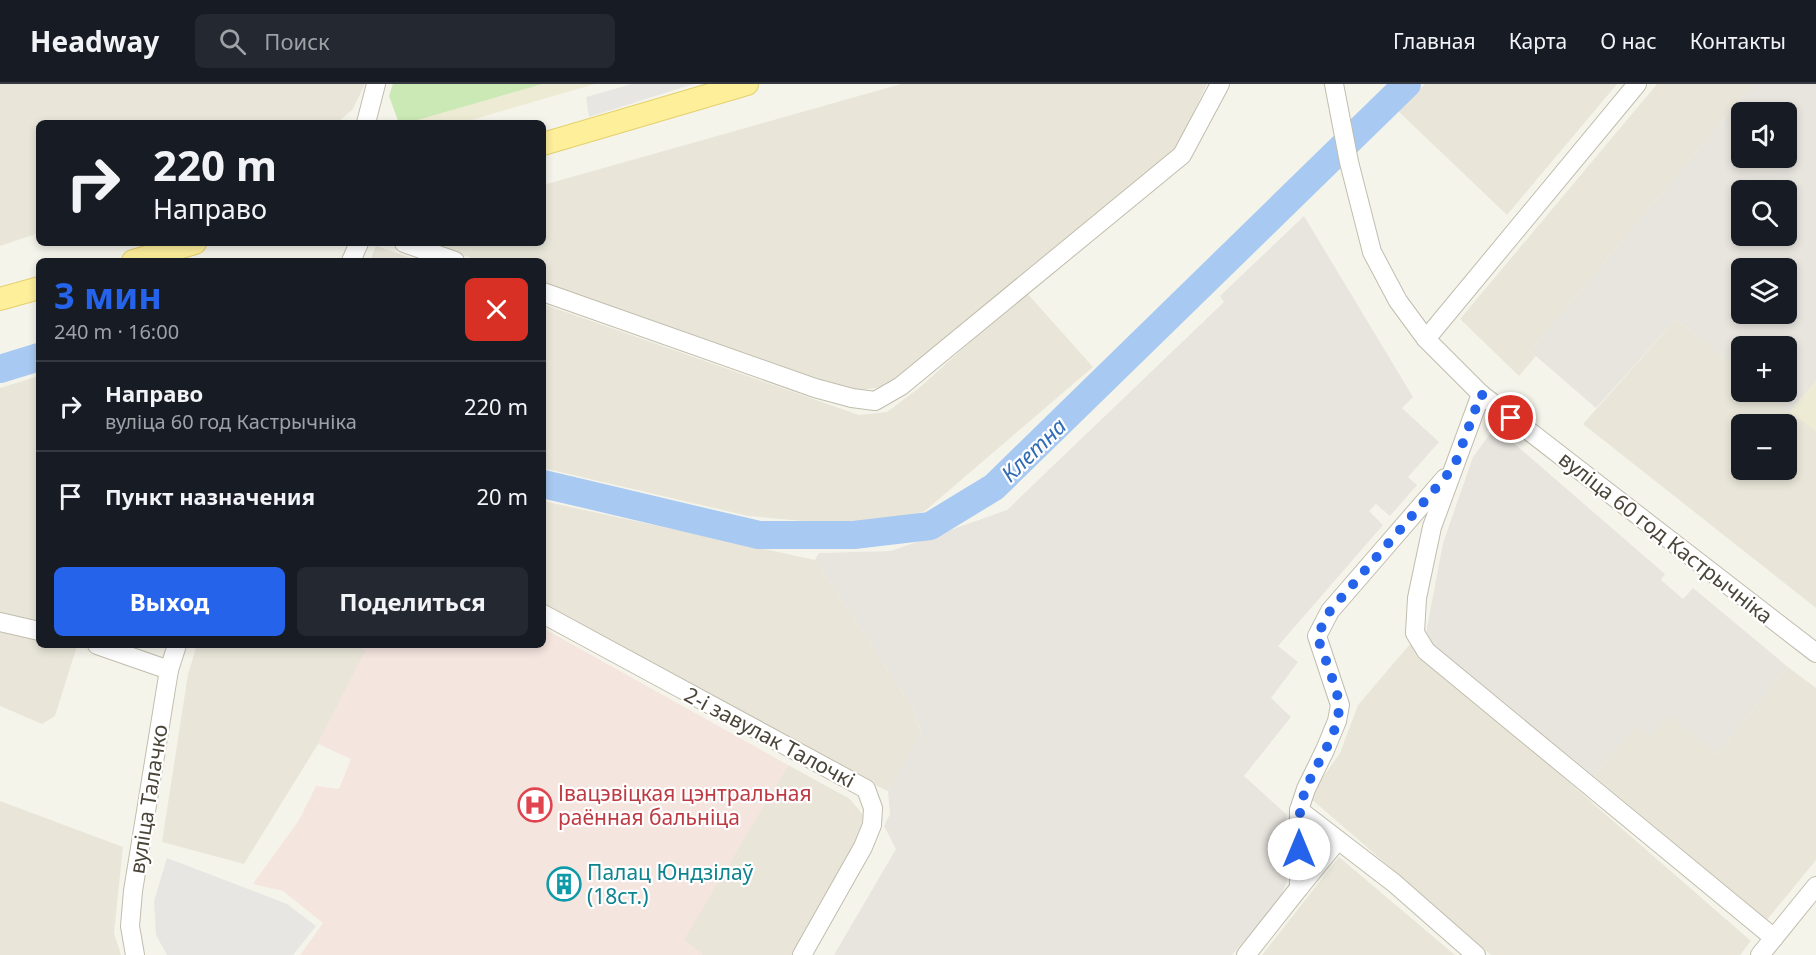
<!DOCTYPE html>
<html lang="ru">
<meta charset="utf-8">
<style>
body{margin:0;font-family:"Noto Sans",sans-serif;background:#242831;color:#f1f3f6;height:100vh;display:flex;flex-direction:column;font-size:22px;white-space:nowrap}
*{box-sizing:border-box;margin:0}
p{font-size:20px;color:#9ea1a6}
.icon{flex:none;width:33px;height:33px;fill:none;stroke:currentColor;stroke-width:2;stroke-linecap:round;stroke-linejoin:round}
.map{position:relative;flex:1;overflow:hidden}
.sheet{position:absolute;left:36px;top:174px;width:510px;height:390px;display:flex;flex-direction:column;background:#171b24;border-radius:9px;box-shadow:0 3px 9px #0003}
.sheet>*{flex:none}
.top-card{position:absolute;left:36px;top:36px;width:510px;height:126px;border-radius:9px;box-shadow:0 3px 9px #0003;background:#171b24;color:#f1f3f6;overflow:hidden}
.tools{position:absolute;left:1731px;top:18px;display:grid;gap:12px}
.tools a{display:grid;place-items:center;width:66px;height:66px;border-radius:9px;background:#171b24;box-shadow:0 3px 9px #0003;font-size:30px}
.pin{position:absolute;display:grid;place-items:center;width:51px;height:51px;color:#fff;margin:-26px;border:3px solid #fff;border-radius:50%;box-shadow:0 2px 6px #0007}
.me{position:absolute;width:66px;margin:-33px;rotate:0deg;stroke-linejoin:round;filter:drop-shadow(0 0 4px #0008)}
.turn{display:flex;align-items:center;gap:21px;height:126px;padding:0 18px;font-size:27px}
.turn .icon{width:78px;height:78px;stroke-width:2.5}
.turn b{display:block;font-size:42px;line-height:51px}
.round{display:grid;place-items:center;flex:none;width:63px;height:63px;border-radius:9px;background:#242831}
.summary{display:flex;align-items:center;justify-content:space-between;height:102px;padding:0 18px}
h1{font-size:36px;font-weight:700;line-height:45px;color:#2563eb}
.button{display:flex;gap:12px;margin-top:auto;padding:12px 18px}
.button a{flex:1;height:69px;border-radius:9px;background:#2563eb;color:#fff;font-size:24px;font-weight:700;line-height:69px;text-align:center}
.button a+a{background:#242831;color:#f1f3f6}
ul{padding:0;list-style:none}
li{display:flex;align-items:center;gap:18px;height:90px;padding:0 18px;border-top:2px solid #363941}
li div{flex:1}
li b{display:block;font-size:22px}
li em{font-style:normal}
header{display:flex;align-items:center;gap:36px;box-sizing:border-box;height:84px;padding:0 30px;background:#171b24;border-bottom:2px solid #363941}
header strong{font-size:28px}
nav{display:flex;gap:33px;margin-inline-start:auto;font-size:21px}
.search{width:420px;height:54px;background:#242831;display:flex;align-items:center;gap:15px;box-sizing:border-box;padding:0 21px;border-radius:9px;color:#9ea1a6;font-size:22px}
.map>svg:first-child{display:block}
.residential{fill:#e9e6d9;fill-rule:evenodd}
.industrial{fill:#e8e5df;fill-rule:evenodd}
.education{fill:#eeebd5}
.medical{fill:#f5e5df}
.pitch{fill:#cae9b4}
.parking{fill:#e7e6e2}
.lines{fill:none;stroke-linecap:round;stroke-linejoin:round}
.river{stroke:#a8c9f1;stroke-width:28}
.minor-casing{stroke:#c1bdad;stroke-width:20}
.major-casing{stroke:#e4d06a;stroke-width:24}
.minor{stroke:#fff;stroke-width:18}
.major{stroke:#feef9b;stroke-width:22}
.route{stroke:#2563eb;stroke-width:10;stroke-dasharray:0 18}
.labels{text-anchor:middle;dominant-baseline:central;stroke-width:4.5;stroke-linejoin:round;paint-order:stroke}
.street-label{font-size:21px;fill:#4a4538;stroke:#fff}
.health-label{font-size:21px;fill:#be3a42;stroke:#fff;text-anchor:start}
.culture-label{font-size:21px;fill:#0d838f;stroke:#fff;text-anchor:start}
.water-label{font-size:22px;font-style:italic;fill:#306cb7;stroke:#fff}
</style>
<header>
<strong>Headway</strong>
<div class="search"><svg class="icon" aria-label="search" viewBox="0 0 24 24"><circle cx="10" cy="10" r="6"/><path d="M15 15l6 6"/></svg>Поиск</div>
<nav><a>Главная</a><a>Карта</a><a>О нас</a><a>Контакты</a></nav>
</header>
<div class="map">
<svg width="1816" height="871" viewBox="0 0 1816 871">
<rect width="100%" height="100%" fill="#f5f4eb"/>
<g class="residential">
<path d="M0,0H365L353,25L337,39H39V149L0,162Z"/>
<path d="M901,0H1207L1174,70L900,291L881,303L856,307L674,246L543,199V177H480L429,159H543V101Z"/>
<path d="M1425,0H1617L1507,131L1398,27Z"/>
<path d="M1657,0H1753L1530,267L1536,272L1519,292L1460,235Z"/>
<path d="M376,162L420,177H370Z"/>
<path d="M1026,208L1093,283L925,427L905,433L855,442L748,432L543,384V220L859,331L887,328L919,304Z"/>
<path d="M1676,235L1741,288L1742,308H1765L1816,347V524L1583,340ZM1742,340H1786V386H1742Z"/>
<path d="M39,292V539L0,531V304Z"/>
<path d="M543,417L815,476L912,623L921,649L888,707L845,687L543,521Z"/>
<path d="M0,541L39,552V561L77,562L55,632L42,640L0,622Z"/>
<path d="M1410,560L1751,857L1740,871H1491L1309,713L1340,669L1358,621Z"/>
<path d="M197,561H357L366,566L318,660L244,780L162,758L188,590Z"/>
<path d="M1788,583L1816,604V776L1767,836L1594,692L1636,641L1669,631L1717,670Z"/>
<path d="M788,681L850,715L863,731L859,752L793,871H703L683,856Z"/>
<path d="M0,717L123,763L114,849L121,871H0Z"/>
<path d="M1339,773L1455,871H1262Z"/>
</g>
<g class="industrial">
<path d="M1753,0H1816V297L1790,328L1765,308H1786V262H1742L1741,288L1676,235L1596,324L1530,267ZM1742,28H1786V74H1742ZM1742,106H1786V152H1742ZM1742,184H1786V230H1742Z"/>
<path d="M1304,132L1413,313L1402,324L1439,358L1408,393L1417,401L1390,432L1376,420L1369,427L1383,441L1278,562L1298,578L1271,614L1291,633L1244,692L1286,730L1287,797L1281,813L1232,871H834L896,765L884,742L890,730L888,707L921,648L912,623L815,476L819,469L891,467L1007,426L1224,218L1220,212Z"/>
<path d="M1495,343L1665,490L1661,496L1683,515L1693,504L1788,583L1717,670L1669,632L1651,653L1636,641L1594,692L1425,554L1443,459L1473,373Z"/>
</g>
<g class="education">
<path d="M393,0H595L461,39H399L389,12Z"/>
<path d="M1816,297V347L1790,328Z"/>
</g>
<path class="medical" d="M543,544L788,681L684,856L703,871H300L323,839L283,807L253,800L299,736L316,702L339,705L351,675L318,660L365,567L357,561H543Z"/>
<path class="pitch" d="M393,0H542L407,39H399L389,12Z"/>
<g class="parking">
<path d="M632,0H693L589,33L586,13Z"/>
<path d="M167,774L287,820L316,842L293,871H167L156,851L154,817Z"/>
</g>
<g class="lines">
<g class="river">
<path d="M0,285L39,273"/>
<path d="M543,400L759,451H854L930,442L994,403L1407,0"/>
</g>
<g class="minor-casing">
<g id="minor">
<path d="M1334,0L1349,78L1372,168L1398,217L1426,255L1481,310L1816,569"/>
<path d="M366,39L376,0"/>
<path d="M404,159L455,177"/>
<path d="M351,177L359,159"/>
<path d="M543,208L815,304L852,314L875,317L901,302L1182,71L1220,0"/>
<path d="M1426,255L1637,0"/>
<path d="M1481,310L1432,443L1417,514L1415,549L1426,567L1774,854"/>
<path d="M543,530L866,705L873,724L872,741L863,763L802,871"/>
<path d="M0,538L39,547"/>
<path d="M97,561L169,586"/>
<path d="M1299,726L1394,799L1476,871"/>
<path d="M1299,804L1338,756"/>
<path d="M135,871L130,842L133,807L169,586L177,561"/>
<path d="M1246,871L1299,804V726L1306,705L1325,666L1337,637L1340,621L1317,552L1330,527L1445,394"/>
<path d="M1760,871L1816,802"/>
</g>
</g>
<g class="major-casing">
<g id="major">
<path d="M543,60L747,0"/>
<path d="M133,177L195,159"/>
<path d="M0,215L39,204"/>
</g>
</g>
<use href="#minor" class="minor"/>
<use href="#major" class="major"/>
</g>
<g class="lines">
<path class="route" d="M1299,765C1299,744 1298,724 1306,705C1316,678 1338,653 1339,623C1340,611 1322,567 1317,552L1330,527L1454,383L1481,310L1511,334"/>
</g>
<defs>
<g id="hospital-ring" transform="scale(1.725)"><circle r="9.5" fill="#fff" stroke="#e0444e" stroke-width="1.5"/><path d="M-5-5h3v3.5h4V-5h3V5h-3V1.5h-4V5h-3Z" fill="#e0444e"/></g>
<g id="building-ring" transform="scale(1.725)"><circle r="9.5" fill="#fff" stroke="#0f9aa8" stroke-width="1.5"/><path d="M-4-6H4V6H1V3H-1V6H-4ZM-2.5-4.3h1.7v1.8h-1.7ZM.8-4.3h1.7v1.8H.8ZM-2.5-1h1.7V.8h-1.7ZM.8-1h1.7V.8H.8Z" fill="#0f9aa8"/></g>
</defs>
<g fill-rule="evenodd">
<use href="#hospital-ring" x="535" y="721"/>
<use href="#building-ring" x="564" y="800"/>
</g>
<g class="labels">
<g class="street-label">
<text transform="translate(1666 453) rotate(38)">вуліца 60 год Кастрычніка</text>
<text transform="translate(770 653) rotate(28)">2-і завулак Талочкі</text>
<text transform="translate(148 715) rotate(-81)">вуліца Талачко</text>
</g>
<g class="health-label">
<text x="558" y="709">Івацэвіцкая цэнтральная<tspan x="558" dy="24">раённая бальніца</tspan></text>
</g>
<g class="culture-label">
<text x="587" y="788">Палац Юндзілаў<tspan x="587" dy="24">(18ст.)</tspan></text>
</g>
<g class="water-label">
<text transform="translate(1033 365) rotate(-44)">Клетна</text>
</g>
</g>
</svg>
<div class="tools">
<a><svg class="icon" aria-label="sound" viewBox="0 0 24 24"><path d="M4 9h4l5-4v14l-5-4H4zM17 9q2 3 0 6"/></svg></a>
<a><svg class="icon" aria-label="search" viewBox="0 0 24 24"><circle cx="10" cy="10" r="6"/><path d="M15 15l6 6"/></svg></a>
<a><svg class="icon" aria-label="layers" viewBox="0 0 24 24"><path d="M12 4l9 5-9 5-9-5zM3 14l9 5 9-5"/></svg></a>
<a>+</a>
<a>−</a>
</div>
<div class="pin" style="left:1511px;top:334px;background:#d93025"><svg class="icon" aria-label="arrive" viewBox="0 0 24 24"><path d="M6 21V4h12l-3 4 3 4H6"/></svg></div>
<svg class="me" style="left:1299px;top:765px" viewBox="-20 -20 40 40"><circle r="19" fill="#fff"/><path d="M0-13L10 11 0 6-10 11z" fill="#2563eb"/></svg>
<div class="top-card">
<div class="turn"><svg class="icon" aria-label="right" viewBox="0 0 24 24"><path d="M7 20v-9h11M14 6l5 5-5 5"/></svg><div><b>220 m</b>Направо</div></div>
</div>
<section class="sheet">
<div class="summary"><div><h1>3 мин</h1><p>240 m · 16:00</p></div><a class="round" style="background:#d93025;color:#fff"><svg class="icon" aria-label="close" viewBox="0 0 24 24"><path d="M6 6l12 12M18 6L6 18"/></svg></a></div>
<ul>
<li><svg class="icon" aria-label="right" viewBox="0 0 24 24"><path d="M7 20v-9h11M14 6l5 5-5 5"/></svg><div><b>Направо</b><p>вуліца 60 год Кастрычніка</p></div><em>220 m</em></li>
<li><svg class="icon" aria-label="arrive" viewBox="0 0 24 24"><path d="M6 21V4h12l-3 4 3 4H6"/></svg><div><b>Пункт назначения</b></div><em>20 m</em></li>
</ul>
<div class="button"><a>Выход</a><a>Поделиться</a></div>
</section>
</div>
